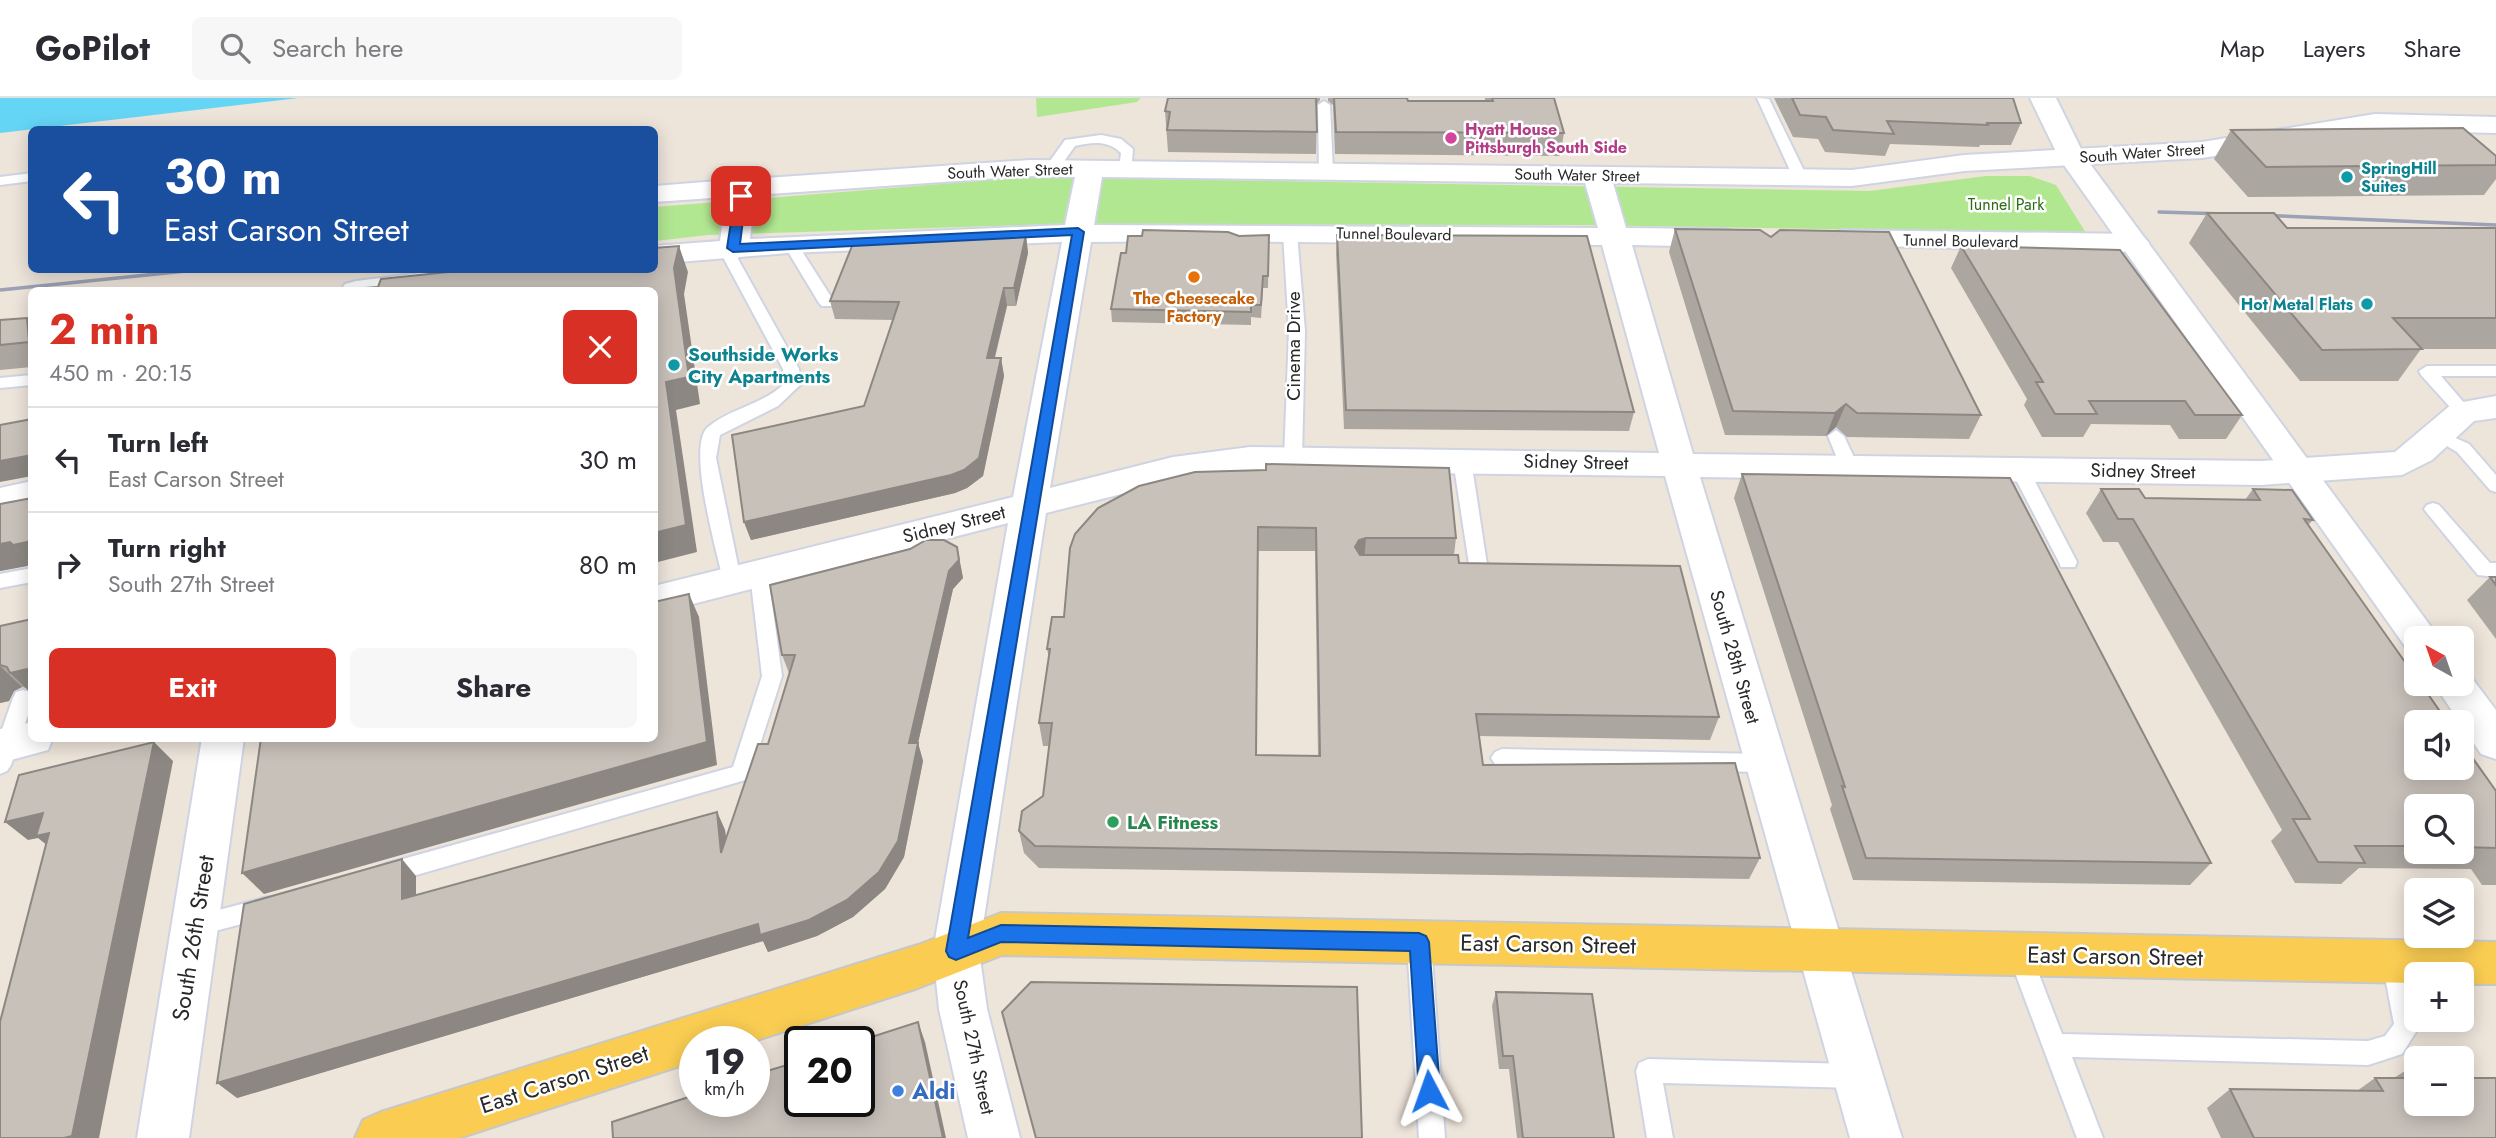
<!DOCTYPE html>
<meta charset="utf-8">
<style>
body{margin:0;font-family:Jost,sans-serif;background:#f7f7f7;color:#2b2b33;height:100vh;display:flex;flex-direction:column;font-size:26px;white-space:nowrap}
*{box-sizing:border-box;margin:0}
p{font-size:23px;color:#7c7c81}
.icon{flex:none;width:38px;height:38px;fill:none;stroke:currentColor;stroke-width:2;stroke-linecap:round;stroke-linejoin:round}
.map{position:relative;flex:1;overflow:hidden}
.details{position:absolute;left:28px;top:189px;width:630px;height:455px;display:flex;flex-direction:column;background:#fff;border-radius:10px;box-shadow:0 4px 18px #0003}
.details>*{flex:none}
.hud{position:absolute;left:28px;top:28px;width:630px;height:147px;border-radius:10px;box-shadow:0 4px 18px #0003;background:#1a4fa0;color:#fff;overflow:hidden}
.needle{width:46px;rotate:320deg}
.fabs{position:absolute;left:2404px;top:528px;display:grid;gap:14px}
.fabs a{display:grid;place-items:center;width:70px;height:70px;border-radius:10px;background:#fff;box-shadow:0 4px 18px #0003;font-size:35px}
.speed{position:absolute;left:679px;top:928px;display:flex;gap:14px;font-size:35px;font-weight:700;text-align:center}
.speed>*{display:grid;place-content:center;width:91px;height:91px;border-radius:50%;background:#fff;box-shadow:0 4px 18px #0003;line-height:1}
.speed small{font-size:18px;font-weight:400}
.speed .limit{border:4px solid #111;border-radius:10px;background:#fff;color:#111}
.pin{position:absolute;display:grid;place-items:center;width:60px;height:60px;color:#fff;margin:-30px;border-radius:14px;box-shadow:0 4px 10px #0006}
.me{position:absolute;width:77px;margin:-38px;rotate:356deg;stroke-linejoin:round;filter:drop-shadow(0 0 5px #0008)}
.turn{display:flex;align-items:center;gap:24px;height:147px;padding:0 21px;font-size:32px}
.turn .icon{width:91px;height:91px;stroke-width:2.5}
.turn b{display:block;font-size:49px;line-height:60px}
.round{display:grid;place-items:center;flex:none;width:74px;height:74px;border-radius:10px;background:#f7f7f7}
.summary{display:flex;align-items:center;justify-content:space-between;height:119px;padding:0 21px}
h1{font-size:42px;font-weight:700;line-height:52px;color:#d93025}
.action{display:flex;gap:14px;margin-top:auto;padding:14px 21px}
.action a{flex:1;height:80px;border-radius:10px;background:#d93025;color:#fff;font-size:28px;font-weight:700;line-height:80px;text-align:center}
.action a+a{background:#f7f7f7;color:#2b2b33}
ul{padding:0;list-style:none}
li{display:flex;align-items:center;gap:21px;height:105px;padding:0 21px;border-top:2px solid #e1e1e2}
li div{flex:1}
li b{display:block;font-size:26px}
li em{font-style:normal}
header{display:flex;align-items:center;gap:42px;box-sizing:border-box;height:98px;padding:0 35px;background:#fff;border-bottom:2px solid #e1e1e2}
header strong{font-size:33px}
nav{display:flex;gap:38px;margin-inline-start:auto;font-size:24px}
.search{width:490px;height:63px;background:#f7f7f7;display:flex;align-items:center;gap:18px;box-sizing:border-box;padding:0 24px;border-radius:10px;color:#7c7c81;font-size:26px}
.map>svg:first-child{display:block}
.green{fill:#b2e792}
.water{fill:#65d5f6}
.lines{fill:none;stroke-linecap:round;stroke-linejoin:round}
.service-casing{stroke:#cfd4e3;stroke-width:4}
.minor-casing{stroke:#cfd4e3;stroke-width:4}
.tertiary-casing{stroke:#cfd4e3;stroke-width:4}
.secondary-casing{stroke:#cfd4e3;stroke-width:4}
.primary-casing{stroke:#c7c7c7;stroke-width:4}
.service{fill:#fff;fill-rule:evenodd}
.minor{fill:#fff;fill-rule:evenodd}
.tertiary{fill:#fff;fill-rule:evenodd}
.secondary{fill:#fff;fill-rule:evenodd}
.primary{fill:#facd52;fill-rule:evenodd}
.rail{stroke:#9ca1b5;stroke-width:3.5}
.wall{fill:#aca6a0;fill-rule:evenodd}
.shaded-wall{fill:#8c8782}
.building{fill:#c8c1ba;stroke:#8c8782;stroke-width:2;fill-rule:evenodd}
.route{fill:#1a73e8;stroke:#114b97;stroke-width:2}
.hotel-dot{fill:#d1479c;stroke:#fff;stroke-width:2.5}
.culture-dot{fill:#0f9aa8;stroke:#fff;stroke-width:2.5}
.food-dot{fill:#e8710a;stroke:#fff;stroke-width:2.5}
.leisure-dot{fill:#2e9e5b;stroke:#fff;stroke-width:2.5}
.shop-dot{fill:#3f7fe0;stroke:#fff;stroke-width:2.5}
.labels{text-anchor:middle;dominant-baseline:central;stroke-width:5;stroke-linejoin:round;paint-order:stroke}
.far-hotel-label{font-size:16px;font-weight:bold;fill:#b23c85;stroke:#fff;text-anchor:start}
.far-street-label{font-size:16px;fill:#292929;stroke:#fff}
.far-culture-label{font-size:16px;font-weight:bold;fill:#0d838f;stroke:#fff;text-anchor:start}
.far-park-label{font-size:16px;fill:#2a6b15;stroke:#fff}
.far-food-label{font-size:16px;font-weight:bold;fill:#c56008;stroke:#fff}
.street-label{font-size:19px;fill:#292929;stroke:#fff}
.culture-label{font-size:19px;font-weight:bold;fill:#0d838f;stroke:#fff;text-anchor:start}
.leisure-label{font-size:19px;font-weight:bold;fill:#27864d;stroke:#fff;text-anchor:start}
.near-street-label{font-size:23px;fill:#292929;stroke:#fff}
.near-shop-label{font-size:23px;font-weight:bold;fill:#366cbe;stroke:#fff;text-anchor:start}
</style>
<header>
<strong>GoPilot</strong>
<div class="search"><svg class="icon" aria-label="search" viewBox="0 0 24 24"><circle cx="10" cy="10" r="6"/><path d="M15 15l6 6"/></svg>Search here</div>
<nav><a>Map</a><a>Layers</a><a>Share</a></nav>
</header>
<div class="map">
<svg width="2496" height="1040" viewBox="0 0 2496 1040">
<rect width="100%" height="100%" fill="#ede4da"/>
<g class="green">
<path d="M1036,0H1141L1137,4L1037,19Z"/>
<path d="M1986,78H2030L2056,87L2086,135L1577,127L1058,126L708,137L655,143V109L1028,79L1870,93Z"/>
</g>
<path class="water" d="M0,0H298L0,35Z"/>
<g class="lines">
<g class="service-casing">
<g id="service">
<path d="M1757,0L1769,1L1807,79L1805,82L1793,79Z"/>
<path d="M1324,3L1330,7L1333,74L1326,78L1319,74L1318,7Z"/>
<path d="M1101,37L1121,41L1133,51L1131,74L1119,71L1121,55C1108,42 1092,44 1075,48L1057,73L1045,70L1065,42Z"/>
<path d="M32,75V83L0,87V79Z"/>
<path d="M1290,131L1297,135L1305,233L1302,361L1293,367L1284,361L1289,233L1283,135Z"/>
<path d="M791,143L798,147L835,205L832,208H822L819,205L784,147Z"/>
<path d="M734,146L741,150L738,161L799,271L800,287L778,308L720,337L716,360L741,482L732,489L723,482C717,454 686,347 708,329C731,310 762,307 784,286L783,271L724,161L727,150Z"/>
<path d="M2427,268H2496V278H2441L2472,314L2464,319L2458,318L2421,277L2419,273Z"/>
<path d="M32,277V287L0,290V280Z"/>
<path d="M1836,332L1844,338L1859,370L1856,374L1850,376L1841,370L1828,338Z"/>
<path d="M2438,332L2469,346L2496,377V394L2490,392L2457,354L2430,338L2432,334Z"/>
<path d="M1462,356L1471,362L1488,473C1481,483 1459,483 1452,473L1454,468L1469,466L1453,362Z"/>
<path d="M2020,366L2029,372L2077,464L2075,469H2061L2059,464L2011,372Z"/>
<path d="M2433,405L2439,407L2490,465H2496V479L2478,477L2427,415L2424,411L2427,407Z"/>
<path d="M759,469L768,476L782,578L749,681L385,786L377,783L374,776L377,769L385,766L733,669L762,578L750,476Z"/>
<path d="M32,470V484L0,490V476Z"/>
<path d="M23,592L30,594L32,605L11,667L7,673L0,676V637L13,600L16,594Z"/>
<path d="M1502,651L1764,656L1771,659L1775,665L1771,671L1764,674L1502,669L1495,666L1491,660L1495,654Z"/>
<path d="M268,799L276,802L279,809L276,816L268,819L196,838L188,835L184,828L188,821L196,818Z"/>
<path d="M1419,834L1427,837L1431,844L1445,1040H1419L1407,844L1411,837Z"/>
<path d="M2020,845L2028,848L2062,936L2368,943L2385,938L2394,926L2382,863L2386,855L2394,852L2402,855L2406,863L2419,929L2402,956L2368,967L2072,959L2103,1040H2077L2008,856L2012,848Z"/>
<path d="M1648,961L1856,966L1865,969L1868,978L1865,987L1856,990L1663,985L1673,1040H1647L1636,973L1639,965Z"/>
</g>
</g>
<g class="minor-casing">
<g id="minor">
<path d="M2375,16L2496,19V35L2375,32L2202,60L1964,73L1852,88L1613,85L1626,130L1725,131L1735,134L1739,140L1735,146L1725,149L1632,147L1693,356L2261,363L2395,354L2452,306L2496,298V320L2474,323L2432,362L2402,377L2261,387L1700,379L1902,1040H1850L1665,378L1250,373L1173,383L1046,415L979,853L973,868L956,874L939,868L933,853L1008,425L654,516V488L1013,399L1062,144L788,155L654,166V148L720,143L726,99L654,104V88L731,82L742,79L751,81L1030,62L1852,72L1964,57L2202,44ZM1030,78L1075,79L1065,127L750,141L755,97ZM1102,79L1585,85L1598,130L1094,127ZM1190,143L1602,147L1659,355L1250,349L1173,359L1050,390L1091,144Z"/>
<path d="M1842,132L2134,136L2144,139L2149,145L2144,151L2134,154L1832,147L1827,141L1832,135Z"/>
<path d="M447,172H530L526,178L515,181L424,192H341L345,186L356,183Z"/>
<path d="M32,383V407L0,414V390Z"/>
<path d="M32,624V640H53L48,652L0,665V631Z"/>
<path d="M202,640H244L189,1040H137Z"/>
</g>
</g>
<g class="tertiary-casing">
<path id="tertiary" d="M956,832L973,838L979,853L987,911L1020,1040H968L939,911L933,853L939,838Z"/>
</g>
<g class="secondary-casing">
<g id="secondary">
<path d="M2030,0H2056L2085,59L2440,541H2417V554L2407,551L2059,60Z"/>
<path d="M2462,573L2468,575L2496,612V661L2481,656L2434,586H2462Z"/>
</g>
</g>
<g class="primary-casing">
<path id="primary" d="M1001,815L2496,844V886H2462V877H2417V885L1002,857L918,890L754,943H695V963L459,1040H355L363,1022L381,1014L918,847Z"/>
</g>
<use href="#service" class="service"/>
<use href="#minor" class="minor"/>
<use href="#tertiary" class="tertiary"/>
<use href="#secondary" class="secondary"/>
<use href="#primary" class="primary"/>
<g class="rail">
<path d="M2159,114L2225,116"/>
<path d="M2257,117L2496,127"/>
<path d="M0,192L196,172"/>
</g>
</g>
<g class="wall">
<path d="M1168,0H1320V2L1317,6L1316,56L1168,54L1165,13Z"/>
<path d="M1328,0H1407L1408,3H1485V0H1554L1564,35L1560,58L1335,56L1333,7L1328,3Z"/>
<path d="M1774,0H2013L2021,25L2011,47H1980L1979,49L1890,46L1885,58L1825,54L1818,41L1793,39Z"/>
<path d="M2231,32L2496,58V81L2484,97L2248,99L2214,61Z"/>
<path d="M2207,115L2287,130H2496V251H2421L2398,283H2300L2189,145Z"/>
<path d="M1675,131L1981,317L1969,341L1847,339L1836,329L1826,338L1725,337L1669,154Z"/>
<path d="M1026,137L1028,155L1016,208H1007L995,260H1001L1004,278L983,378L967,390L955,395L751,442L744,424L864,308L893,222L835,221L830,203Z"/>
<path d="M1269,137L1268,190H1263L1261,220L1251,219V227L1112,224L1111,211L1126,155L1239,138Z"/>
<path d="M1337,137L1634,314L1629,333L1344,331L1336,155Z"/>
<path d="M1961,148L2242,317L2226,341H2179L2170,327L2091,326L2083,339H2042L2024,307L2027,301L1951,170Z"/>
<path d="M27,220L32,226V269L0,272V222Z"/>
<path d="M1742,376L2211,765L2190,787L1853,782L1830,711L1832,707L1734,400Z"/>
<path d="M2101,391L2145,400L2245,402L2253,391L2313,422L2308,427L2496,693V787H2482L2471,771L2359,770L2341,786L2295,785L2271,743L2282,732L2118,444H2103L2086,415ZM2417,709H2462V754H2417Z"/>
<path d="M32,400V467L0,473V406Z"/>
<path d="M1098,410L1456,440L1454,457L1459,465L1719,619L1710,642L1479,638L1483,667L1760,760L1749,781L1039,770L1024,755L1019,733L1043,698L1049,648H1043L1039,625L1049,560L1047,551L1064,519ZM1258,453H1315L1318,658L1256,657Z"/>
<path d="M957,449L963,480L953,491L918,645L923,663L904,759L885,791L853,819L817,838L768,854L763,843L237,1000L416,778V797L717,714L725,732L726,741L768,646L789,575L782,557Z"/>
<path d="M2490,479H2496V541L2467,502Z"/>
<path d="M32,521V596L26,590L22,589L14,593L9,603L0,605V528Z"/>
<path d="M1496,894L1614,1040H1517L1509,971H1499L1492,908Z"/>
<path d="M2414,967H2417V1006L2496,1040H2221L2207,1010L2230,991L2357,993L2375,980H2394Z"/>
</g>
<g class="shaded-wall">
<path d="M1026,137L1028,155L1016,208L1014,190Z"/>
<path d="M679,148L688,174L684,196L700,306L676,312L697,454L654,465V435L674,170Z"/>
<path d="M1004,190L1007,208L990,278L987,260Z"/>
<path d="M27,220L32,226V247L29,244Z"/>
<path d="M1001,260L1004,278L983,378L967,390L955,395L751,442L744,424Z"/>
<path d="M1846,306L1836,329L1826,338L1835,315Z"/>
<path d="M32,357V378L0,384V363Z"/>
<path d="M1366,440L1364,463L1355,449L1359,442Z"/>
<path d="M32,443V467L13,447Z"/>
<path d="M10,444L32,467L0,473V446Z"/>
<path d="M957,449L963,480L953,491L918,645L923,663L904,759L885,791L853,819L817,838L768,854L763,843L237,1000L217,985L758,826L909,645L949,473Z"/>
<path d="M689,496L699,519L717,667L264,796L242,775Z"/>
<path d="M0,568L22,589L14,593L9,603L0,605Z"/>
<path d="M32,570V596L10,575Z"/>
<path d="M154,644L173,663L99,1040H64Z"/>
<path d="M717,714L725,732L730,772L721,755Z"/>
<path d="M43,715L58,756L38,740L28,742L5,724Z"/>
<path d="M402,761L416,778V818L402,801Z"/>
<path d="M918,924L925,944L946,1040H943Z"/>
</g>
<g class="building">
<path d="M1168,0H1316L1317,34L1167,32L1170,14L1165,13Z"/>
<path d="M1334,0H1407L1408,3H1493L1492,0H1554L1564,35L1336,34Z"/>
<path d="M1792,0H2013L2021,25H1987L1988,27L1887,23L1894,36L1833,32L1826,19L1800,17Z"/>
<path d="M2463,30L2496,58V67L2266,69L2231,32Z"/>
<path d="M2207,115H2274L2287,130H2496V220H2393L2422,251L2322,252Z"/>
<path d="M1675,131L1760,132L1771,139L1780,132L1889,134L1981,317L1857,315L1846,306L1835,315L1733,313Z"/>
<path d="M1143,132L1228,134L1239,138L1269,137L1268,178H1263L1261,207H1251V214L1111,211L1121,155H1126L1128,138H1142Z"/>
<path d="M1026,137L1014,190H1004L987,260H1001L979,360L964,372L951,377L744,424L732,337L864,308L899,204L830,203L854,143Z"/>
<path d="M1337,137L1587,138L1634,314L1346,312Z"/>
<path d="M679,148L674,170L689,279L666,284L686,427L654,435V192H338L378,189L381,181L468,172H654V150Z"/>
<path d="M1961,148L2120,152L2242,317H2195L2185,303H2089L2097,316H2055L2036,284H2043Z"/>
<path d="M27,220L29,244L0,247V222Z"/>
<path d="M32,321V357L0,363V327Z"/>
<path d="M1266,366L1449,370L1456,440H1366L1359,442L1355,449L1360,457H1458L1459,465L1680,468L1719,619L1476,616L1483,667L1735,665L1760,760L1035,748L1019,733L1022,713L1043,698L1052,625H1039L1050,551H1047L1052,519H1064L1070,450L1075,436L1098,410L1139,388L1195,374L1266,372ZM1258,429L1316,430L1320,658L1256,657Z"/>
<path d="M1742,376L2010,380L2211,765L1866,760L1842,688L1845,689Z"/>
<path d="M2101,391H2139L2145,400L2260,402L2253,391L2292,392L2313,422L2304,421L2417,581V586H2421L2448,625H2417V670H2462V645L2496,693V750L2462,749V709H2417V748H2355L2365,765L2318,764L2293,721H2310L2133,421H2118Z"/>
<path d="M32,400V443L13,447L10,444L0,446V406Z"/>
<path d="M926,442H944L957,449L959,462L949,473L909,645H918L898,743L879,774L847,802L809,822L760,837L758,826L217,985L244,806L402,761V801L717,714L721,755L758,646H768L795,557H782L770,487L910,451Z"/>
<path d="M2490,479H2496V487Z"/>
<path d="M689,496L707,644L242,775L261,640H654V504Z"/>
<path d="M32,521V570L10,575L7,569L0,567V528Z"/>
<path d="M154,644L72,1038L64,1040H0V924L49,735L36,738L43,715L5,724L19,677Z"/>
<path d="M1031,884L1357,889L1362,1040H1036L1002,914Z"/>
<path d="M1496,894L1592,896L1614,1040H1523L1513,958H1503Z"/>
<path d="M918,924L943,1040H613L612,1024L695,997V1003H754V977L800,963V1003H859V943Z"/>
<path d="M2375,980H2417V1006H2462V980H2496V1040H2254L2230,991L2383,993Z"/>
</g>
<path class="route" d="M741,95L746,98L740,146L1078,130L1084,134L968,840L1001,827L1419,835L1426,838L1429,844L1440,993L1437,1000L1429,1003L1422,1000L1419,993L1410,853L1001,844L956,862L949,859L946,853L1072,137L733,154L727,150L735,98Z"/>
<circle class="hotel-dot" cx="1451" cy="40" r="7"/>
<g class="culture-dot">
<circle cx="2347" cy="79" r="7"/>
<circle cx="2367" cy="206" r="7"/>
<circle cx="674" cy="267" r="7"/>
</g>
<circle class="food-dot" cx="1194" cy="179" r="7"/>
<circle class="leisure-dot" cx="1113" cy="724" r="7"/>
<circle class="shop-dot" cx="898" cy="993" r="7"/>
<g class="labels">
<g class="far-hotel-label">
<text x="1465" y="31">Hyatt House<tspan x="1465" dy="18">Pittsburgh South Side</tspan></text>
</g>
<g class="far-street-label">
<text transform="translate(2142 55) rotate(-4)">South Water Street</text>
<text transform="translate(1010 73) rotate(-2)">South Water Street</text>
<text transform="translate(1577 77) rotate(1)">South Water Street</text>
<text transform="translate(1394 136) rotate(1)">Tunnel Boulevard</text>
<text transform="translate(1961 143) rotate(1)">Tunnel Boulevard</text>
</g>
<g class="far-culture-label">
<text x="2361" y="70">SpringHill<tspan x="2361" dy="18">Suites</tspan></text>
<text x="2353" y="206" text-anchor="end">Hot Metal Flats</text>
</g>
<g class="far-park-label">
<text x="2006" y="106">Tunnel Park</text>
</g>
<g class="far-food-label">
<text x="1194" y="200">The Cheesecake<tspan x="1194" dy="18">Factory</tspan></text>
</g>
<g class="street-label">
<text transform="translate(1293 248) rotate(-90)">Cinema Drive</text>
<text transform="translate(1576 364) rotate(1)">Sidney Street</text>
<text transform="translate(2143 373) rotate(1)">Sidney Street</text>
<text transform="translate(954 426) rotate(-14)">Sidney Street</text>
<text transform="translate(1735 559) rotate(74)">South 28th Street</text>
<text transform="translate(974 949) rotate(78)">South 27th Street</text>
</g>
<g class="culture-label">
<text x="688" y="256">Southside Works<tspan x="688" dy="22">City Apartments</tspan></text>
</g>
<g class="leisure-label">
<text x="1127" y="724">LA Fitness</text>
</g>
<g class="near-street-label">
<text transform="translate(193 840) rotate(-81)">South 26th Street</text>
<text transform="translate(1548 846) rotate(1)">East Carson Street</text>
<text transform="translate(2115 858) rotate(1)">East Carson Street</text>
<text transform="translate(564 981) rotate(-18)">East Carson Street</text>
</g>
<g class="near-shop-label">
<text x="912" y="993">Aldi</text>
</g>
</g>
</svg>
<div class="fabs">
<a><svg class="needle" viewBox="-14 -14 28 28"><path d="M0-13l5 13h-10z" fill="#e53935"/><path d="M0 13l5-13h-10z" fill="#7c7c81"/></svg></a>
<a><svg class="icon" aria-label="sound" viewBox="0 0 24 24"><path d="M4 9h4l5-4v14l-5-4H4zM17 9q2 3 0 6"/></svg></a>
<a><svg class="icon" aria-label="search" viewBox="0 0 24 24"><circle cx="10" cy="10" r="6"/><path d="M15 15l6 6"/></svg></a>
<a><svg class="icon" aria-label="layers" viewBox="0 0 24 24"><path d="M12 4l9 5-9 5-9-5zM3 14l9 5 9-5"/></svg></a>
<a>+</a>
<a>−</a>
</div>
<div class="speed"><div>19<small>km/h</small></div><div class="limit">20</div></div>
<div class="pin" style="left:741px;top:98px;background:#d93025"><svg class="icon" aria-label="arrive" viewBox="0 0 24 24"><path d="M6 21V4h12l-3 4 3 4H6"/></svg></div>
<svg class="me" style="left:1429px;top:993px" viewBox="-20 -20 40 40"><path d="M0-17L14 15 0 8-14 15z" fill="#1a73e8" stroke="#fff" stroke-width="4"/></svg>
<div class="hud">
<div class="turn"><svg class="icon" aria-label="left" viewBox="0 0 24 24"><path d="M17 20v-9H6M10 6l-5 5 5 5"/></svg><div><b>30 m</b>East Carson Street</div></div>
</div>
<section class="details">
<div class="summary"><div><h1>2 min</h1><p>450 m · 20:15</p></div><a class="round" style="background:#d93025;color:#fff"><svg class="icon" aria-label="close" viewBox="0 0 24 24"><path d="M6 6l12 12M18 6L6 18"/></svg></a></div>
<ul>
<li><svg class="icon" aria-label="left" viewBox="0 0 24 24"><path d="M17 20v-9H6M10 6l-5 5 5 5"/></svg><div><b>Turn left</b><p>East Carson Street</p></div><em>30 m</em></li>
<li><svg class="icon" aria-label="right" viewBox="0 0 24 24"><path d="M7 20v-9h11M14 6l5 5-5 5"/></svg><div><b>Turn right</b><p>South 27th Street</p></div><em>80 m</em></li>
</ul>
<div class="action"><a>Exit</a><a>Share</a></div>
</section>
</div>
